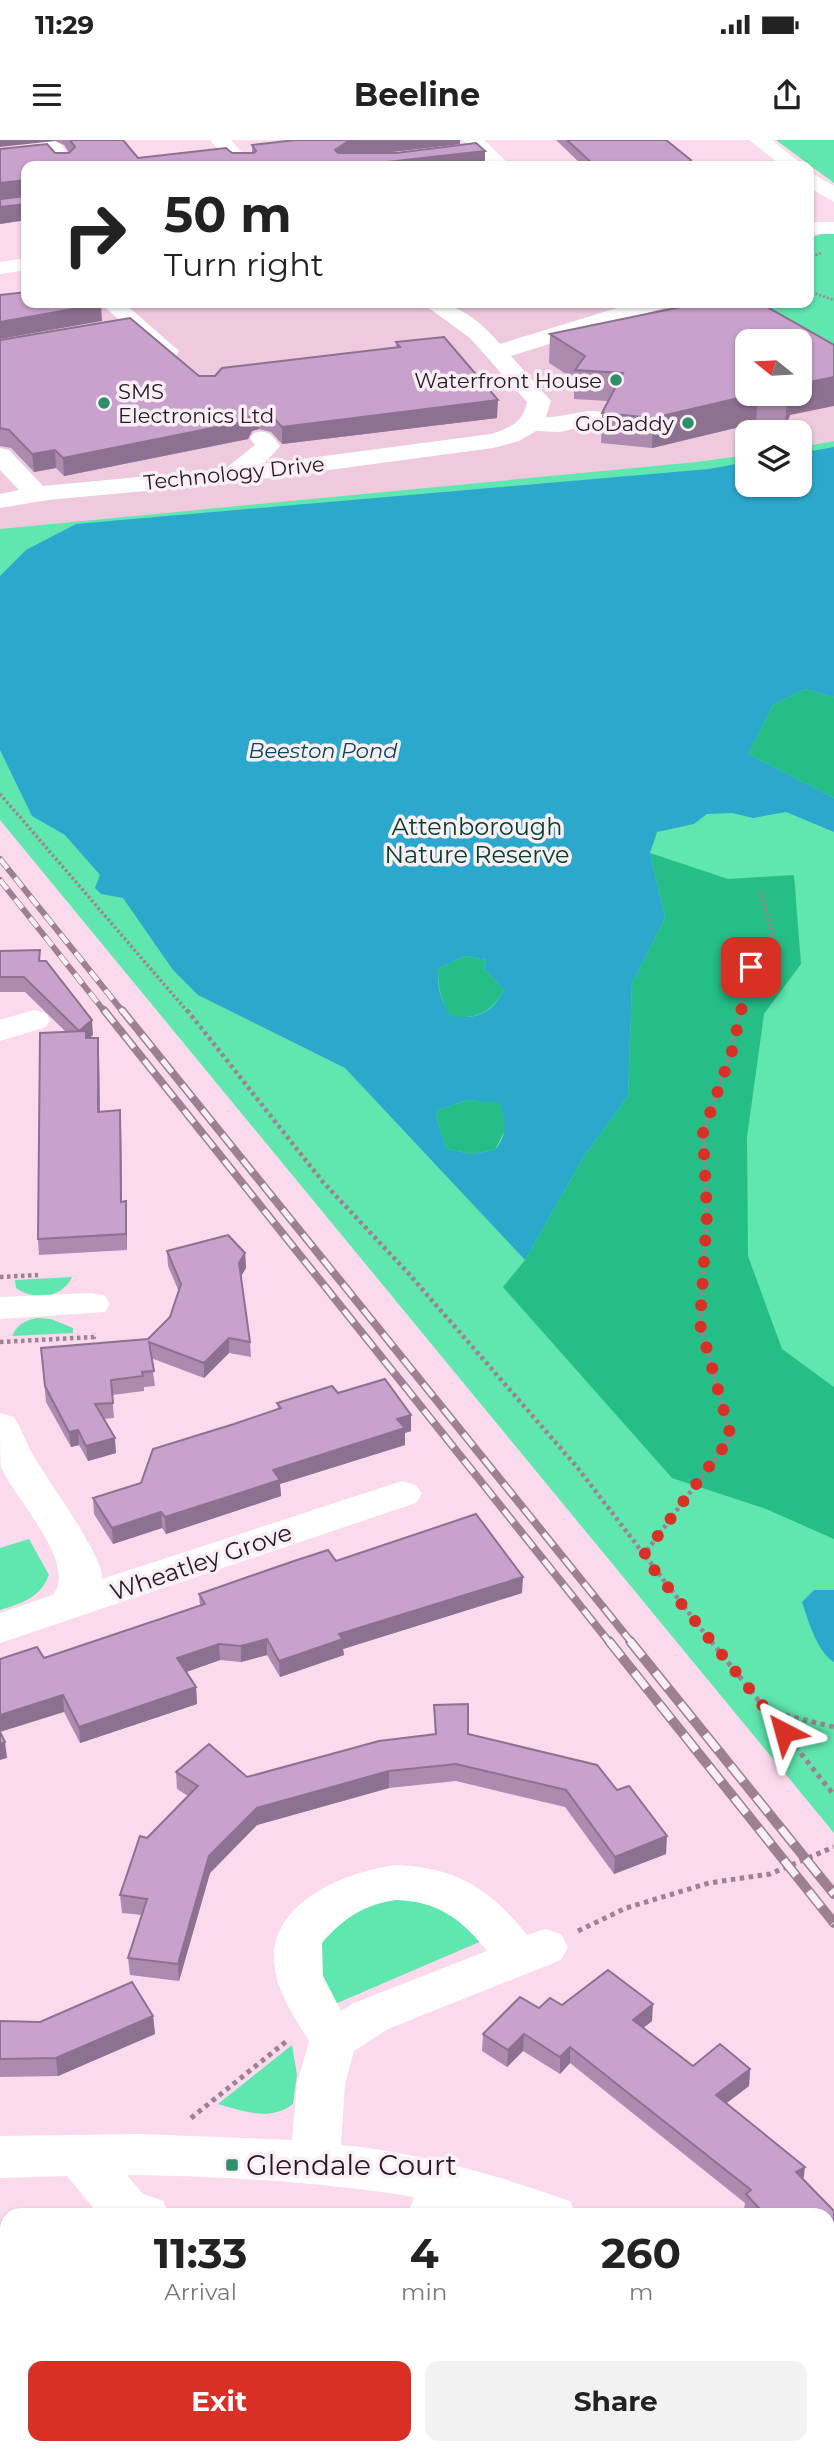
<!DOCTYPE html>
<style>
body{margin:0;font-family:Montserrat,sans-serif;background:#f2f2f2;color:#222;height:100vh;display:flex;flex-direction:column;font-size:26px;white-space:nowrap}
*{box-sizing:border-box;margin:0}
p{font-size:23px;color:#767676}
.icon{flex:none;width:38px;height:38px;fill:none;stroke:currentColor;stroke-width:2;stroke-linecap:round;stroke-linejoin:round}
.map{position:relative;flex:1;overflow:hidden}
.side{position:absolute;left:0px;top:2068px;width:835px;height:247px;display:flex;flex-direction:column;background:#fff;border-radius:21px 21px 0 0;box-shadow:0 2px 5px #0004}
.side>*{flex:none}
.top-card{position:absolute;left:21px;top:21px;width:793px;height:147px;border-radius:14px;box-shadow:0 2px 5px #0004;background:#fff;color:#222;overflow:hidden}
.needle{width:46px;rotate:288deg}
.fabs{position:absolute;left:735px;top:189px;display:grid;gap:14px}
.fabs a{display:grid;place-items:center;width:77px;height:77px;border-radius:14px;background:#fff;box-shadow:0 2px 5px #0004;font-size:35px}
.pin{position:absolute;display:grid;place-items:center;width:60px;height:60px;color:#fff;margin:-30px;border-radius:14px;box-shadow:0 4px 10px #0006}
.me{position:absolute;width:77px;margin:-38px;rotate:321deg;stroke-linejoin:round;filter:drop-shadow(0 0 5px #0008)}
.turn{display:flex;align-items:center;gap:24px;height:147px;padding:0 28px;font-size:32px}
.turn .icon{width:91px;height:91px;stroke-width:2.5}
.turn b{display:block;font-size:49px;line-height:60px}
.eta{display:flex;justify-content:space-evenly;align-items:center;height:119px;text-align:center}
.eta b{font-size:42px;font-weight:700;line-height:49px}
.primary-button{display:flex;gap:14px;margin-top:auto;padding:14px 28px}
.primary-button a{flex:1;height:80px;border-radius:14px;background:#d93025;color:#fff;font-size:28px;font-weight:700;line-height:80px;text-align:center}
.primary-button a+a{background:#f2f2f2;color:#222}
.status{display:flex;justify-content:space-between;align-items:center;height:49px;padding:0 35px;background:#fff;direction:ltr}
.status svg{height:19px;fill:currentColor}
header{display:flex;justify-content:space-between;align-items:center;height:91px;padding:0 28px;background:#fff;font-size:32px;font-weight:700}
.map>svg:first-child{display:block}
.built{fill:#efcadf;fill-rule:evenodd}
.green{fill:#60e6af}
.forest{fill:#25be87}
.water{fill:#2ca8cd;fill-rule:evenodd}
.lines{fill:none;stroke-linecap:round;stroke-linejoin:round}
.path-far3{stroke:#9e8292;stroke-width:2.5;stroke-dasharray:2 2;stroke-linecap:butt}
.path-far2{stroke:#9e8292;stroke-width:3.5;stroke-dasharray:2.5 2.5;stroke-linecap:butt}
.path-far1{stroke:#9e8292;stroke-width:4.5;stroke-dasharray:3.5 3.5;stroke-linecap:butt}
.path{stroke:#9e8292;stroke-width:5;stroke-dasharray:4.5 4.5;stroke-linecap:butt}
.minor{fill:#fff;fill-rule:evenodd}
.rail-far2-casing{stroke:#9d8191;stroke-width:6}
.rail-far1-casing{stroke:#9d8191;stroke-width:8}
.rail-casing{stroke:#9d8191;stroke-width:10}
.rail-far2{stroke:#faeff5;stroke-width:4.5;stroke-dasharray:12;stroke-linecap:butt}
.rail-far1{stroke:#faeff5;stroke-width:5;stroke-dasharray:16;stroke-linecap:butt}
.rail{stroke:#faeff5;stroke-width:7;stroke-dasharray:20;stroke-linecap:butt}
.wall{fill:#ad8ab0}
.shaded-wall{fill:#8d7190}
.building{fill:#c9a1cd;stroke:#8d7190;stroke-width:2}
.route{stroke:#d93025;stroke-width:12;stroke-dasharray:0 21.6}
.poi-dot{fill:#2e8f69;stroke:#faeff5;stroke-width:2.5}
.labels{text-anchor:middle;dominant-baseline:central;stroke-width:7;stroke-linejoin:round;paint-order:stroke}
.far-poi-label{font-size:21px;fill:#2b1723;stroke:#faeff5;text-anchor:end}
.far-street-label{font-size:21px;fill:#2b1723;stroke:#faeff5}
.far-water-label{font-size:21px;font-style:italic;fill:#00485b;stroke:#faeff5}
.park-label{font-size:24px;fill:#013f2a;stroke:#faeff5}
.street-label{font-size:24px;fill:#2b1723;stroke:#faeff5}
.near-poi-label{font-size:28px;fill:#2b1723;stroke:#faeff5;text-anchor:start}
</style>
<div class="status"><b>11:29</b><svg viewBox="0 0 49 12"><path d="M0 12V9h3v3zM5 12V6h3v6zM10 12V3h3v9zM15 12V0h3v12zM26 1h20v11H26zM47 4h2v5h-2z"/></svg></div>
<header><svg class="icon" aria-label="menu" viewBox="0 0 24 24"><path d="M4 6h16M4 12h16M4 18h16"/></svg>Beeline<svg class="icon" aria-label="share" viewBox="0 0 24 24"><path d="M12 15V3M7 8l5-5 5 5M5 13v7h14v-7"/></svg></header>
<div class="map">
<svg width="834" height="2315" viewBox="0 0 834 2315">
<rect width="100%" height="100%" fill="#fcdaed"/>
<path class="built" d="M37,163H745L834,210V301L800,307V292H747V315L696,322L0,390V167ZM747,201H800V254H747Z"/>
<g class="green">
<path d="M776,0H834V43Z"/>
<path d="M826,92H834V210L745,163H808L809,99Z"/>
<path d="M834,301V1693L0,680V389L696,322L747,315V345H800V307Z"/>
<path d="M72,1137C63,1158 34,1161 16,1148L15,1140Z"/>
<path d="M38,1178L51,1179L73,1188V1193L12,1196C18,1184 25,1180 38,1178Z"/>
<path d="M29,1399L49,1435C40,1458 22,1463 0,1470V1408Z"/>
<path d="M394,1755L439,1761L484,1800L335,1864C328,1854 314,1839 311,1827C303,1783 364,1768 394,1755Z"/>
<path d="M292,1905L297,1935L293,1964C270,1982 244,1971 218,1964Z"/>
</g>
<g class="forest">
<path d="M805,549L834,557V658L748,614L773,565Z"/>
<path d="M650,713L728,739L794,735L801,824L764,874L747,997L748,1116L782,1209L834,1247V1399L766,1369L672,1338L503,1147L525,1120L583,1018L628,956L632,843L665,778Z"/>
<path d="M465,816L486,820L484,829L504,850C491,873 477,879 451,877C441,860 438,849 438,829Z"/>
<path d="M468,960L500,962L507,986L495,1010L472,1014L446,1009C444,994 435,985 437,970Z"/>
</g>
<g class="water">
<path d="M834,307V557L805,549L773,565L748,614L834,658V692L786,672L753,678L732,673L707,674L694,684L657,692L650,713L665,778L632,843L628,956L583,1018L525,1120L345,928L198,855L173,830L123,758L101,754L95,748L100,735L65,695L32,676L0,610V436L26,410L76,384L709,329L747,322V345H800V313ZM465,816L486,820L484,829L504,850C492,873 477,880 451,876C441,860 437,849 438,829ZM468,960L500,963C506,983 508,993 495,1010L472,1014L446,1009C444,994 435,985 437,970Z"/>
<path d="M814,1450H834V1522C817,1512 808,1480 802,1462Z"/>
</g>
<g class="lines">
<g class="path-far3">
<path d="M808,118L821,113"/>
<path d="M808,151L834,160"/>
</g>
<g class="path-far2">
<path d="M0,654L188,872"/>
<path d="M740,872L751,827L773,794L760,750"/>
</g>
<g class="path-far1">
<path d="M187,870L323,1042L409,1134L577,1327L712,1503"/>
<path d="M0,1137L38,1135"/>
<path d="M0,1202L94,1197V1193"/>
<path d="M643,1416L731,1297L700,1184L707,1074L703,993L731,911L741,870"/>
</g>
<g class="path">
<path d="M711,1501L834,1655"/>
<path d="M768,1571L834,1587"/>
<path d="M578,1791L626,1768L709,1743L770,1734L834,1707"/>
<path d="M191,1978L288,1900"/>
</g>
<g class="minor">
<path d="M36,0H57L65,10L62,14H48Z"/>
<path d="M210,0H231L254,26H233Z"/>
<path d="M463,0H484L511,26H490Z"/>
<path d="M749,0H772L804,26H782Z"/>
<path d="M808,31L834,46V62L808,47Z"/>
<rect x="808" y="82" width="26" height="12"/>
<path d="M26,118V130L0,134V122Z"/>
<path d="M100,163H124L179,211L176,216H160Z"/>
<path d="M422,163C456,161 478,179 500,204L633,163H666L663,168L511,216L551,261L546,277C565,278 585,268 602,272L606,277L602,282L560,292L536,291L519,301L493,308L231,343L48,360L0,368V354L19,350L0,330V308L9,310L43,346L225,329L255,305L250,298L254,293C268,289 272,295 280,306L264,324L491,294C510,288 523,283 527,262L470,198Z"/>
<path d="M34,870L46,873L50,880L46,887L0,901V880Z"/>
<path d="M92,1153L105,1156L110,1164L105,1172L0,1179V1157Z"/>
<path d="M0,1273L14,1277C21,1288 25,1300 31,1311C44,1336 105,1417 102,1439L402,1341L416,1345L422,1354L416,1363L0,1503V1473L53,1455C78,1423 15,1359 1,1327C0,1313 0,1289 0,1273Z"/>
<path d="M396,1725C455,1727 491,1749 527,1795L545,1789L561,1794L568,1807L561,1820L388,1889L354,1911L345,1944L341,2005C420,2012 495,2035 570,2061L577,2076H488L460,2068L457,2076H407L414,2057C323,2042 232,2037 140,2035H127L143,2054L163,2061L170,2076H100L67,2036L0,2038V1996L140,1994L292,2000L297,1944L309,1901C294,1877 276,1850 274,1822C270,1761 348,1731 396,1725ZM396,1760C437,1761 462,1779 487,1811L354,1863L341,1871L323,1836L322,1803C342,1779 365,1764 396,1760Z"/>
<path d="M0,2134L7,2136V2186L0,2184Z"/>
<path d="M828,2284L834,2286V2315H804L801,2308H828Z"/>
<path d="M104,2308H161L164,2315H107Z"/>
<path d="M520,2308H584L581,2315H517Z"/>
</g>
<g class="rail-far2-casing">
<g id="rail-far2">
<path d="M0,719L123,872"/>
<path d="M0,740L105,872"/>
</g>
</g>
<g class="rail-far1-casing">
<g id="rail-far1">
<path d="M104,870L610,1503"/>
<path d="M122,870L632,1503"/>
</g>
</g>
<g class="rail-casing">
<g id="rail">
<path d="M609,1501L834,1783"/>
<path d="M630,1501L834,1754"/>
</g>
</g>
<use href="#rail-far2" class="rail-far2"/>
<use href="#rail-far1" class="rail-far1"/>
<use href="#rail" class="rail"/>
</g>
<g class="wall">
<path d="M0,0H123L138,18L252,13V5L296,0H460V4L384,13L485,11L26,26V80L0,84V9L55,13H69L64,5L55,1Z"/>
<path d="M556,0H666L690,26H731H583Z"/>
<path d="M550,194L834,205L790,275L785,288L756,283L652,308L601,303L602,273L608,261L574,259V239L549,223Z"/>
<path d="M0,200L199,236H215L396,208V202L497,278L282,304L271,292L259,289L252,291L248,299L64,336L56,328L34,332L11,308L0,306Z"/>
<path d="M0,811L41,821L93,895L89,898L99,913L100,971L121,986L122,1062L126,1061L127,1110L39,1115L38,1099L66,892L25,852H0Z"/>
<path d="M167,1111L245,1113L246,1128L241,1136L250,1202L251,1217L229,1213L204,1238L151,1218L155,1246L144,1247V1251L112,1255L114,1278L103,1279L116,1313L88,1321L79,1305L71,1307L46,1262L41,1208L148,1199L170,1177L179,1152L168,1126Z"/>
<path d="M338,1253L411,1291L405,1293V1305L280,1344L281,1356L166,1394L162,1388L113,1404L94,1374L93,1358L141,1343L234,1284L278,1269L277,1263Z"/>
<path d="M336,1421L522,1453L343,1509L344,1515L280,1537L267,1515L241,1522L220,1520L186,1532L196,1547L197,1564L80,1603L64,1572L44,1518L200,1466L199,1454Z"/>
<path d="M434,1565L468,1594L597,1625L666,1714L614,1734L565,1667L456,1641L389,1648L257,1685L210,1733L179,1841L130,1835L128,1818L142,1775L122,1773L120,1755L147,1698L188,1656L177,1649L176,1632L247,1637L435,1595Z"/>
<path d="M562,1865L652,1881L643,1888L693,1926L750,1929L749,1946L726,1963L834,2071V2165L828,2159V2076H749L744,2070L745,2063L570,1923L560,1934L523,1911L507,1927L482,1911L483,1894L539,1868Z"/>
<path d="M153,1876L155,1894L58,1936L0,1937V1881L40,1882Z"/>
<path d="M321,2308H382L380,2315H320Z"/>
</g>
<g class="shaded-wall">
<path d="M0,0H55V1L0,7Z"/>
<path d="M364,0H460V4L348,17L335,26V10L347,2Z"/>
<path d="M485,11V26H351Z"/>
<path d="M26,40V56L0,59V43Z"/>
<path d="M26,64V80L0,84V67Z"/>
<path d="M101,164L102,181L0,199V182Z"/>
<path d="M834,237V266L790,275L785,288L787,258L789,254H800V244Z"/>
<path d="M758,254L756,283L652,308L653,278Z"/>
<path d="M498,260L497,278L282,304V287Z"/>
<path d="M258,272L259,289L252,291L248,299L64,336L63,318Z"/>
<path d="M55,310L56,328L34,332L32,314Z"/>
<path d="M92,880L93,895L81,906L79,891Z"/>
<path d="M98,898L99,913L100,987L98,972Z"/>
<path d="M120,970L121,986L122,1078L121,1062Z"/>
<path d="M126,1061L127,1077V1110L126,1094Z"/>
<path d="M245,1113L246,1128L240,1138L239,1123Z"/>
<path d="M229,1198V1213L204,1238V1223Z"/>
<path d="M411,1275V1291L405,1293V1305L280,1344L281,1356L166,1394L165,1377L273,1330L397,1279Z"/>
<path d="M78,1290L79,1305L71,1307L69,1292Z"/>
<path d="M115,1298L116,1313L88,1321L86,1306Z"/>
<path d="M161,1372L162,1388L113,1404L112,1388Z"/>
<path d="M523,1437L522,1453L343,1509L344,1515L280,1537L279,1521L339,1494Z"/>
<path d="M267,1499V1515L241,1522V1506Z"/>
<path d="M219,1504L220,1520L178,1535L177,1518Z"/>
<path d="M196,1547L197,1564L80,1603L79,1587Z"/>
<path d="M63,1555L64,1572L0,1592V1575Z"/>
<path d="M5,1602L7,1618L0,1620V1604Z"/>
<path d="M389,1631V1648L257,1685L210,1733L179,1841L178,1824L209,1716L257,1668Z"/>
<path d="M667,1696L666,1714L614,1734L615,1717Z"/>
<path d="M653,1864L652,1881L632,1897L633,1880Z"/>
<path d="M153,1876L155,1894L58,1936L56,1918Z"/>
<path d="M524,1894L523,1911L507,1927L508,1910Z"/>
<path d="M570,1907V1923L560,1934V1917Z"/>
<path d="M750,1929L749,1946L715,1972L716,1955Z"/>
<path d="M805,2027L803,2044L796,2032Z"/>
<path d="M7,2298V2308H21L10,2315H0V2303Z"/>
<path d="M376,2308H382L380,2315H374Z"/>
</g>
<g class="building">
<path d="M70,0H123L138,18L226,8L232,13H254L256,11L252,5L296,0H364L347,2L335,10L338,13H396L476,3L485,11L351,26H26V40L0,43V9L47,4L55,13H69L75,7Z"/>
<path d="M567,0H666L691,20L685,26H595Z"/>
<path d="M727,22L731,26H688Z"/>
<path d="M26,56V64L0,67V59Z"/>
<path d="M26,152V163H100L101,164L0,182V155Z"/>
<path d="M700,163H760L834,205V237L800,244V201H747V254H756L653,278L602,273L623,233L575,230L585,216L550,194Z"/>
<path d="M130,178L199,236H215L222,228L400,207L396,202L444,197L498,260L282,287L270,274L258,272L251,274L247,281L63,318L55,310L32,314L9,290L0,288V200Z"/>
<path d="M760,254H789L787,258Z"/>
<path d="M40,810L39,821H46L92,880L79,891L24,837H0V811Z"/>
<path d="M86,891V898H98V972L120,970L121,1062L126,1061V1094L38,1099L40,893Z"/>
<path d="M228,1095L245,1113L239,1123L250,1202L229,1198L204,1223L149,1202L154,1231L142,1232L143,1236L111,1240L113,1263L95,1264L115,1298L86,1306L78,1290L69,1292L45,1246L41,1208L148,1199L170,1177L181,1144L167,1111Z"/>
<path d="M385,1239L411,1275L397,1279L405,1288L273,1330L280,1340L165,1377L161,1372L112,1388L93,1358L141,1343L153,1309L234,1284L281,1268L277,1263L332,1246L338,1253Z"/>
<path d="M476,1374L523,1437L339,1494L343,1499L279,1521L267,1499L241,1506L219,1504L177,1518L196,1547L79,1587L63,1555L0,1575V1519L37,1507L44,1518L205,1464L199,1454L291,1422L328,1410L336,1421Z"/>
<path d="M468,1564V1594L597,1625L617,1650L629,1646L667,1696L615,1717L566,1650L456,1624L389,1631L257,1668L209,1716L178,1824L128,1818L147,1759L120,1755L140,1696L147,1698L198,1646L176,1632L209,1604L247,1637L379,1601L436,1594L434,1565Z"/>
<path d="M0,1592L5,1602L0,1604Z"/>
<path d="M608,1830L653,1864L633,1880L693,1926L720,1904L750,1929L716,1955L805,2027L796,2032L834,2071V2146L828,2140V2076H766L746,2054L751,2050L570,1907L560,1917L524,1894L508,1910L483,1894L520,1857L539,1868L550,1858L562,1865Z"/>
<path d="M132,1842L153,1876L56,1918L0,1919V1881L40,1882Z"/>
<path d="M0,2219L7,2228V2298L0,2303Z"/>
<path d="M321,2308H376L374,2315H339L320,2310Z"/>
<path d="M628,2308H712L717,2315H616Z"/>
</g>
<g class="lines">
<path class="route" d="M751,827L732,911L703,993L707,1074L700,1184L731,1297L643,1416L784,1592"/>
</g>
<g class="poi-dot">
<circle cx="616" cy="240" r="7"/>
<circle cx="104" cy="263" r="7"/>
<circle cx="688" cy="283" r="7"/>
<rect x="225" y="2018" width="14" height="14" rx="3.5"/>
</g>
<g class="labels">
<g class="far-poi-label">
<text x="602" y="240">Waterfront House</text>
<text x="118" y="251" text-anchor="start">SMS<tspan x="118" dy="24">Electronics Ltd</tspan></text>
<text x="674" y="283">GoDaddy</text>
</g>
<g class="far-street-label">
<text transform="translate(234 333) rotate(-6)">Technology Drive</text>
</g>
<g class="far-water-label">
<text x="323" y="610">Beeston Pond</text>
</g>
<g class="park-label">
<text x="477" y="686">Attenborough<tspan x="477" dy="28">Nature Reserve</tspan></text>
</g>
<g class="street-label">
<text transform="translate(201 1422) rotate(-19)">Wheatley Grove</text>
</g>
<g class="near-poi-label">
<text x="246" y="2025">Glendale Court</text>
</g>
</g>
</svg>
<div class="fabs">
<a><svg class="needle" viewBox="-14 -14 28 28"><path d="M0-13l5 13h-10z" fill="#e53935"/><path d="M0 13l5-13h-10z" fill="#767676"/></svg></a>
<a><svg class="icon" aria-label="layers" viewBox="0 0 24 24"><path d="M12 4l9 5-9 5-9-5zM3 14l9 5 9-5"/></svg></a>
</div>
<div class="pin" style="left:751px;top:827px;background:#d93025"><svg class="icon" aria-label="arrive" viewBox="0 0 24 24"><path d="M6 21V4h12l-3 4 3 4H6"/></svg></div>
<svg class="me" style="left:784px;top:1592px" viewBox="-20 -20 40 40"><path d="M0-17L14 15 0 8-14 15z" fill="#d93025" stroke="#fff" stroke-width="4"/></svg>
<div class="top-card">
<div class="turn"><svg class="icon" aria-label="right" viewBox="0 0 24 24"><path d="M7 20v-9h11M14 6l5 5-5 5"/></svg><div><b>50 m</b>Turn right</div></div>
</div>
<section class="side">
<div class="eta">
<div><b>11:33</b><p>Arrival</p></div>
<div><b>4</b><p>min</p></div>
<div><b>260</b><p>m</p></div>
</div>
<div class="primary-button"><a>Exit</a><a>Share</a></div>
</section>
</div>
